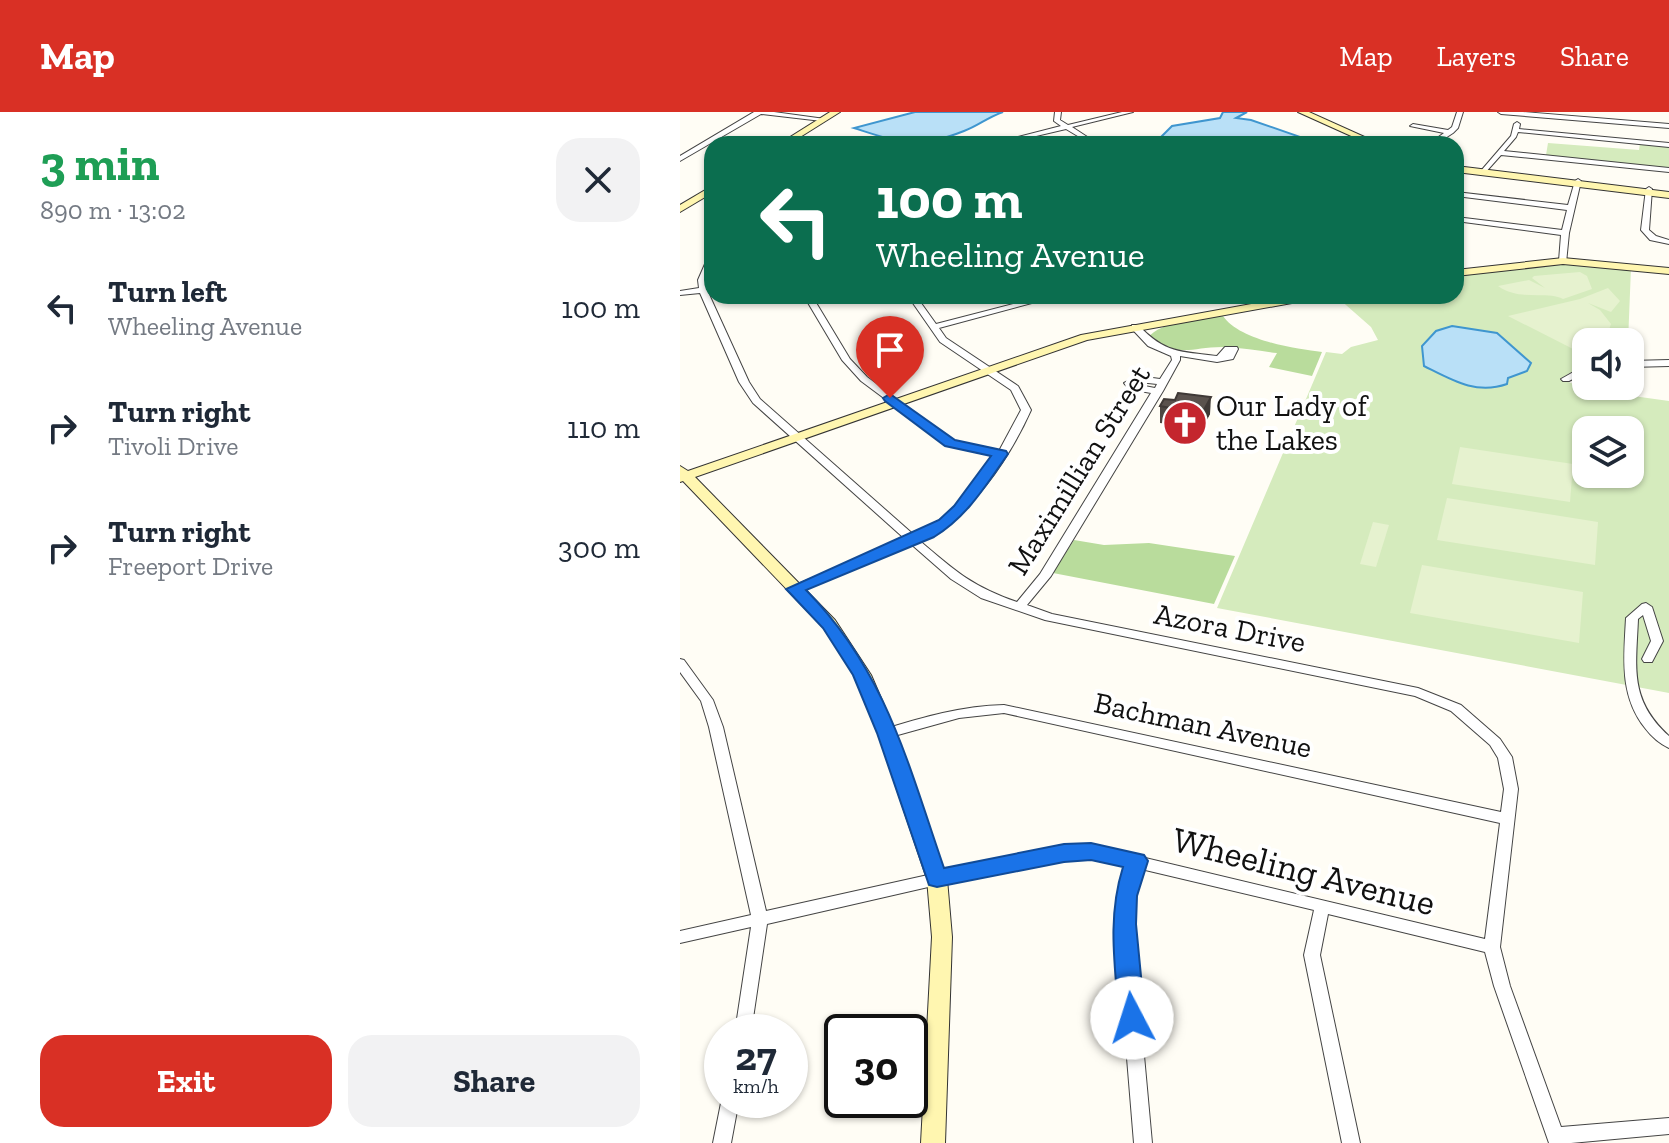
<!DOCTYPE html>
<meta charset="utf-8">
<style>
body{margin:0;font-family:"Zilla Slab",serif;background:#f2f2f3;color:#1f2937;height:100vh;display:flex;flex-direction:column;font-size:30px;white-space:nowrap}
*{box-sizing:border-box;margin:0}
p{font-size:26px;color:#747a83}
.icon{flex:none;width:44px;height:44px;fill:none;stroke:currentColor;stroke-width:2;stroke-linecap:round;stroke-linejoin:round}
.map{position:relative;flex:1;overflow:hidden}
.drawer{display:flex;flex-direction:column;background:#fff;width:680px}
.drawer>*{flex:none}
.top-card{position:absolute;left:24px;top:24px;width:760px;height:168px;border-radius:24px;box-shadow:0 2px 6px #0004;background:#0b6e4f;color:#fff;overflow:hidden}
.fabs{position:absolute;left:892px;top:216px;display:grid;gap:16px}
.fabs a{display:grid;place-items:center;width:72px;height:72px;border-radius:16px;background:#fff;box-shadow:0 2px 6px #0004;font-size:40px}
.speed{position:absolute;left:24px;top:902px;display:flex;gap:16px;font-size:40px;font-weight:700;text-align:center}
.speed>*{display:grid;place-content:center;width:104px;height:104px;border-radius:50%;background:#fff;box-shadow:0 2px 6px #0004;line-height:1}
.speed small{font-size:20px;font-weight:400}
.speed .limit{border:4px solid #111;border-radius:12px;background:#fff;color:#111}
.pin{position:absolute;display:grid;place-items:center;width:68px;height:68px;color:#fff;margin:-82px -34px;border-radius:50% 50% 50% 0;rotate:-45deg;box-shadow:0 0 8px #0007}
.pin .icon{rotate:45deg}
.me{position:absolute;width:88px;margin:-44px;rotate:355deg;stroke-linejoin:round;filter:drop-shadow(0 0 6px #0008)}
.turn{display:flex;align-items:center;gap:28px;height:168px;padding:0 40px;font-size:36px}
.turn .icon{width:104px;height:104px;stroke-width:2.5}
.turn b{display:block;font-size:56px;line-height:68px}
.round{display:grid;place-items:center;flex:none;width:84px;height:84px;border-radius:24px;background:#f2f2f3}
.head{display:flex;align-items:center;justify-content:space-between;height:136px;padding:0 40px}
h1{font-size:48px;font-weight:700;line-height:60px;color:#1e9e55}
.action{display:flex;gap:16px;margin-top:auto;padding:16px 40px}
.action a{flex:1;height:92px;border-radius:24px;background:#d93025;color:#fff;font-size:32px;font-weight:700;line-height:92px;text-align:center}
.action a+a{background:#f2f2f3;color:#1f2937}
ul{padding:0;list-style:none}
li{display:flex;align-items:center;gap:24px;height:120px;padding:0 40px}
li div{flex:1}
li b{display:block;font-size:30px}
li em{font-style:normal}
header{display:flex;align-items:center;gap:48px;box-sizing:border-box;height:112px;padding:0 40px;background:#d93025;color:#fff}
header strong{font-size:38px}
nav{display:flex;gap:44px;margin-inline-start:auto;font-size:28px}
main{display:flex;flex:1;min-height:0}
.map>svg:first-child{display:block}
.green{fill:#d5ebbd;fill-rule:evenodd}
.forest{fill:#b9dc9c}
.pitch{fill:#e6f2cf}
.water{fill:#b9e0f7;stroke:#3f96cf;stroke-width:2}
.lines{fill:none;stroke-linecap:round;stroke-linejoin:round}
.street-casing{stroke:#444;stroke-width:2}
.secondary-casing{stroke:#333;stroke-width:2}
.street{fill:#fff;fill-rule:evenodd}
.secondary{fill:#fff6b0;fill-rule:evenodd}
.wall{fill:#4d4742}
.shaded-wall{fill:#3f3936}
.building{fill:#5a524d;stroke:#3f3936;stroke-width:2}
.route{fill:#1a73e8;stroke:#114b97;stroke-width:2}
.labels{text-anchor:middle;dominant-baseline:central;stroke-width:8;stroke-linejoin:round;paint-order:stroke}
.poi-label{font-size:30px;fill:#111;stroke:#fff;text-anchor:start}
.street-label{font-size:30px;fill:#111;stroke:#fff}
.near-street-label{font-size:36px;fill:#111;stroke:#fff}
</style>
<header>
<strong>Map</strong>
<nav><a>Map</a><a>Layers</a><a>Share</a></nav>
</header>
<main>
<section class="drawer">
<div class="head"><div><h1>3 min</h1><p>890 m · 13:02</p></div><a class="round"><svg class="icon" aria-label="close" viewBox="0 0 24 24"><path d="M6 6l12 12M18 6L6 18"/></svg></a></div>
<ul>
<li><svg class="icon" aria-label="left" viewBox="0 0 24 24"><path d="M17 20v-9H6M10 6l-5 5 5 5"/></svg><div><b>Turn left</b><p>Wheeling Avenue</p></div><em>100 m</em></li>
<li><svg class="icon" aria-label="right" viewBox="0 0 24 24"><path d="M7 20v-9h11M14 6l5 5-5 5"/></svg><div><b>Turn right</b><p>Tivoli Drive</p></div><em>110 m</em></li>
<li><svg class="icon" aria-label="right" viewBox="0 0 24 24"><path d="M7 20v-9h11M14 6l5 5-5 5"/></svg><div><b>Turn right</b><p>Freeport Drive</p></div><em>300 m</em></li>
</ul>
<div class="action"><a>Exit</a><a>Share</a></div>
</section>
<div class="map">
<svg width="989" height="1031" viewBox="0 0 989 1031">
<rect width="100%" height="100%" fill="#fffdf5"/>
<g class="green">
<path d="M868,31L959,38L960,31L989,34V56L866,43Z"/>
<path d="M877,151L951,156L948,230H906V252L880,267L910,278L989,289V581L537,496L646,240L662,242L671,235L698,228L691,215L658,186L776,184V163ZM906,318H950V362H906Z"/>
</g>
<g class="forest">
<path d="M543,204C559,228 615,237 642,240L632,264L589,255L597,241C580,239 563,236 546,235C511,234 504,247 468,226C481,208 523,207 543,204Z"/>
<path d="M394,428L424,433L469,431L555,444L534,492L373,461Z"/>
</g>
<g class="pitch">
<path d="M900,160L907,164L912,177L883,187C868,178 840,190 818,174L849,168L865,176L852,166L854,164Z"/>
<path d="M928,176L940,189L931,200L908,191L920,198L931,212L926,226L906,230V236L897,239L828,204L900,187Z"/>
<path d="M780,335L893,352L890,390L772,372Z"/>
<path d="M767,386L918,410L915,453L757,428Z"/>
<path d="M693,410L709,413L696,455L680,452Z"/>
<path d="M742,453L903,480L899,531L730,501Z"/>
</g>
<g class="water">
<path d="M235,0H323C308,5 298,14 284,19C236,38 221,31 174,16Z"/>
<path d="M543,0H567L556,6L571,8L629,28L633,32H626L620,26L624,32H474L492,14L540,6Z"/>
<path d="M772,214L817,221L851,251L847,259L828,266L827,272C796,283 772,268 744,254L742,234L756,219Z"/>
</g>
<g class="lines">
<g class="street-casing">
<g id="street">
<path d="M74,0H94L145,7L142,9L81,2L0,49V44Z"/>
<path d="M375,0H381L380,8L388,13L442,0H453L392,15L418,32H411L386,17L322,32H311L381,14L374,9Z"/>
<path d="M777,0H783L778,16L773,21L756,32H749L764,21L730,14L733,12L768,18L772,15Z"/>
<path d="M818,0H843L989,12V16L821,2Z"/>
<path d="M837,10L840,12L839,17L989,31V35L838,20L836,25L824,39L989,56V60L821,43L804,62H800V60L831,24L834,12Z"/>
<path d="M898,67L901,69L889,121L886,151L879,149L881,123L776,109V105L882,118L887,98L776,84V80L888,93L895,69Z"/>
<path d="M969,75L972,77L969,118L976,124L989,128V132L970,128L961,118L966,77Z"/>
<path d="M29,143H32C32,156 26,165 27,178L69,270L80,287L234,423C269,409 295,374 316,344L267,333L181,269L162,248L124,184H132L170,247L187,265L273,329L319,339L341,298L331,278L260,230L228,184H236L256,212L364,184H378L259,216L266,226L338,274L351,298C330,345 289,408 240,429C275,459 293,475 337,490L360,462L471,281L449,277L444,271L458,264L480,267L492,248L491,244L468,234L452,217V213H458C486,242 499,239 537,244L545,235H557L558,237L553,247L537,250L500,244V248L483,279L371,464L347,493L372,502L738,576L781,593L820,627L832,645L838,677L820,835L830,874L881,1015L989,1006V1022L891,1031H869L814,874L805,840L648,802L640,843L680,1031H662L624,843L634,798L461,757L454,784L452,812L472,1031H454L436,812L438,784L447,753L411,745L384,747L257,773L87,812L71,920H55L71,815L0,831V819L71,803L29,615L21,589L0,560V547L4,548L33,588L43,615L86,799L257,761L384,735L411,733L805,827L820,711L324,601L279,606L207,626L202,624L200,621L202,618C243,605 282,594 324,593L821,700L824,677L818,646L810,633L771,599L735,584L365,508L301,486L271,467L231,432L119,479H111L109,477L111,475L225,427L73,291L59,270L20,181L0,183V179L19,176L18,168ZM459,270L477,272L475,276L454,272Z"/>
<path d="M989,248V254L950,255V249Z"/>
<path d="M906,253V260L889,269H883L881,267Z"/>
<path d="M966,491L972,495L983,529L972,550H964L962,547L971,529L963,503L958,507C956,556 949,588 989,624V636C980,632 971,624 965,616C939,583 944,545 946,506L962,492Z"/>
<path d="M42,986V988H59L51,1031H33Z"/>
</g>
</g>
<g class="secondary-casing">
<g id="secondary">
<path d="M150,0H160L109,32H99Z"/>
<path d="M618,0H629L700,32H689Z"/>
<path d="M776,54L989,80V86L776,60Z"/>
<path d="M32,74V81L0,100V93Z"/>
<path d="M883,146L989,156V162L883,152L776,164V158Z"/>
<path d="M616,184H639L634,187L407,228L15,365L155,508L191,563L216,621L267,767L272,825L265,1031H241L252,825L247,767L198,621L175,563L143,515L3,369L0,370V354L8,359L401,223Z"/>
</g>
</g>
<use href="#street" class="street"/>
<use href="#secondary" class="secondary"/>
</g>
<path class="wall" d="M495,288L530,302L518,324L488,320V312L480,311V294Z"/>
<path class="shaded-wall" d="M531,285L530,302L518,324L519,307Z"/>
<path class="building" d="M498,281L531,285L519,307L488,303L491,296L480,294L484,287L495,288Z"/>
<path class="route" d="M210,282L275,328L326,339L328,342C306,373 288,404 254,425L126,478C206,559 228,652 264,756L384,732L411,731L464,743L468,749L457,784L456,812L465,906L461,913L452,916L443,913L439,906C435,853 427,806 443,755L411,748L384,750L257,775L249,773L197,621L173,563L143,516L106,477L259,408L274,394L311,344L265,334L205,289L203,286Z"/>
<defs>
<g id="church-disc" transform="scale(2.3)"><circle r="9.5" fill="#c4262e" stroke="#fff"/><path d="M-1.2-6h2.4v3.5h3.3v2.4h-3.3V6h-2.4V-.1h-3.3v-2.4h3.3Z" fill="#fff"/></g>
</defs>
<g fill-rule="evenodd">
<use href="#church-disc" x="505" y="311"/>
</g>
<g class="labels">
<g class="poi-label">
<text x="536" y="294">Our Lady of<tspan x="536" dy="34">the Lakes</tspan></text>
</g>
<g class="street-label">
<text transform="translate(399 358) rotate(-58)">Maximillian Street</text>
<text transform="translate(550 516) rotate(11)">Azora Drive</text>
<text transform="translate(523 613) rotate(12)">Bachman Avenue</text>
</g>
<g class="near-street-label">
<text transform="translate(624 759) rotate(14)">Wheeling Avenue</text>
</g>
</g>
</svg>
<div class="fabs">
<a><svg class="icon" aria-label="sound" viewBox="0 0 24 24"><path d="M4 9h4l5-4v14l-5-4H4zM17 9q2 3 0 6"/></svg></a>
<a><svg class="icon" aria-label="layers" viewBox="0 0 24 24"><path d="M12 4l9 5-9 5-9-5zM3 14l9 5 9-5"/></svg></a>
</div>
<div class="speed"><div>27<small>km/h</small></div><div class="limit">30</div></div>
<div class="pin" style="left:210px;top:286px;background:#d93025"><svg class="icon" aria-label="arrive" viewBox="0 0 24 24"><path d="M6 21V4h12l-3 4 3 4H6"/></svg></div>
<svg class="me" style="left:452px;top:906px" viewBox="-20 -20 40 40"><circle r="19" fill="#fff"/><path d="M0-13L10 11 0 6-10 11z" fill="#1a73e8"/></svg>
<div class="top-card">
<div class="turn"><svg class="icon" aria-label="left" viewBox="0 0 24 24"><path d="M17 20v-9H6M10 6l-5 5 5 5"/></svg><div><b>100 m</b>Wheeling Avenue</div></div>
</div>
</div>
</main>
